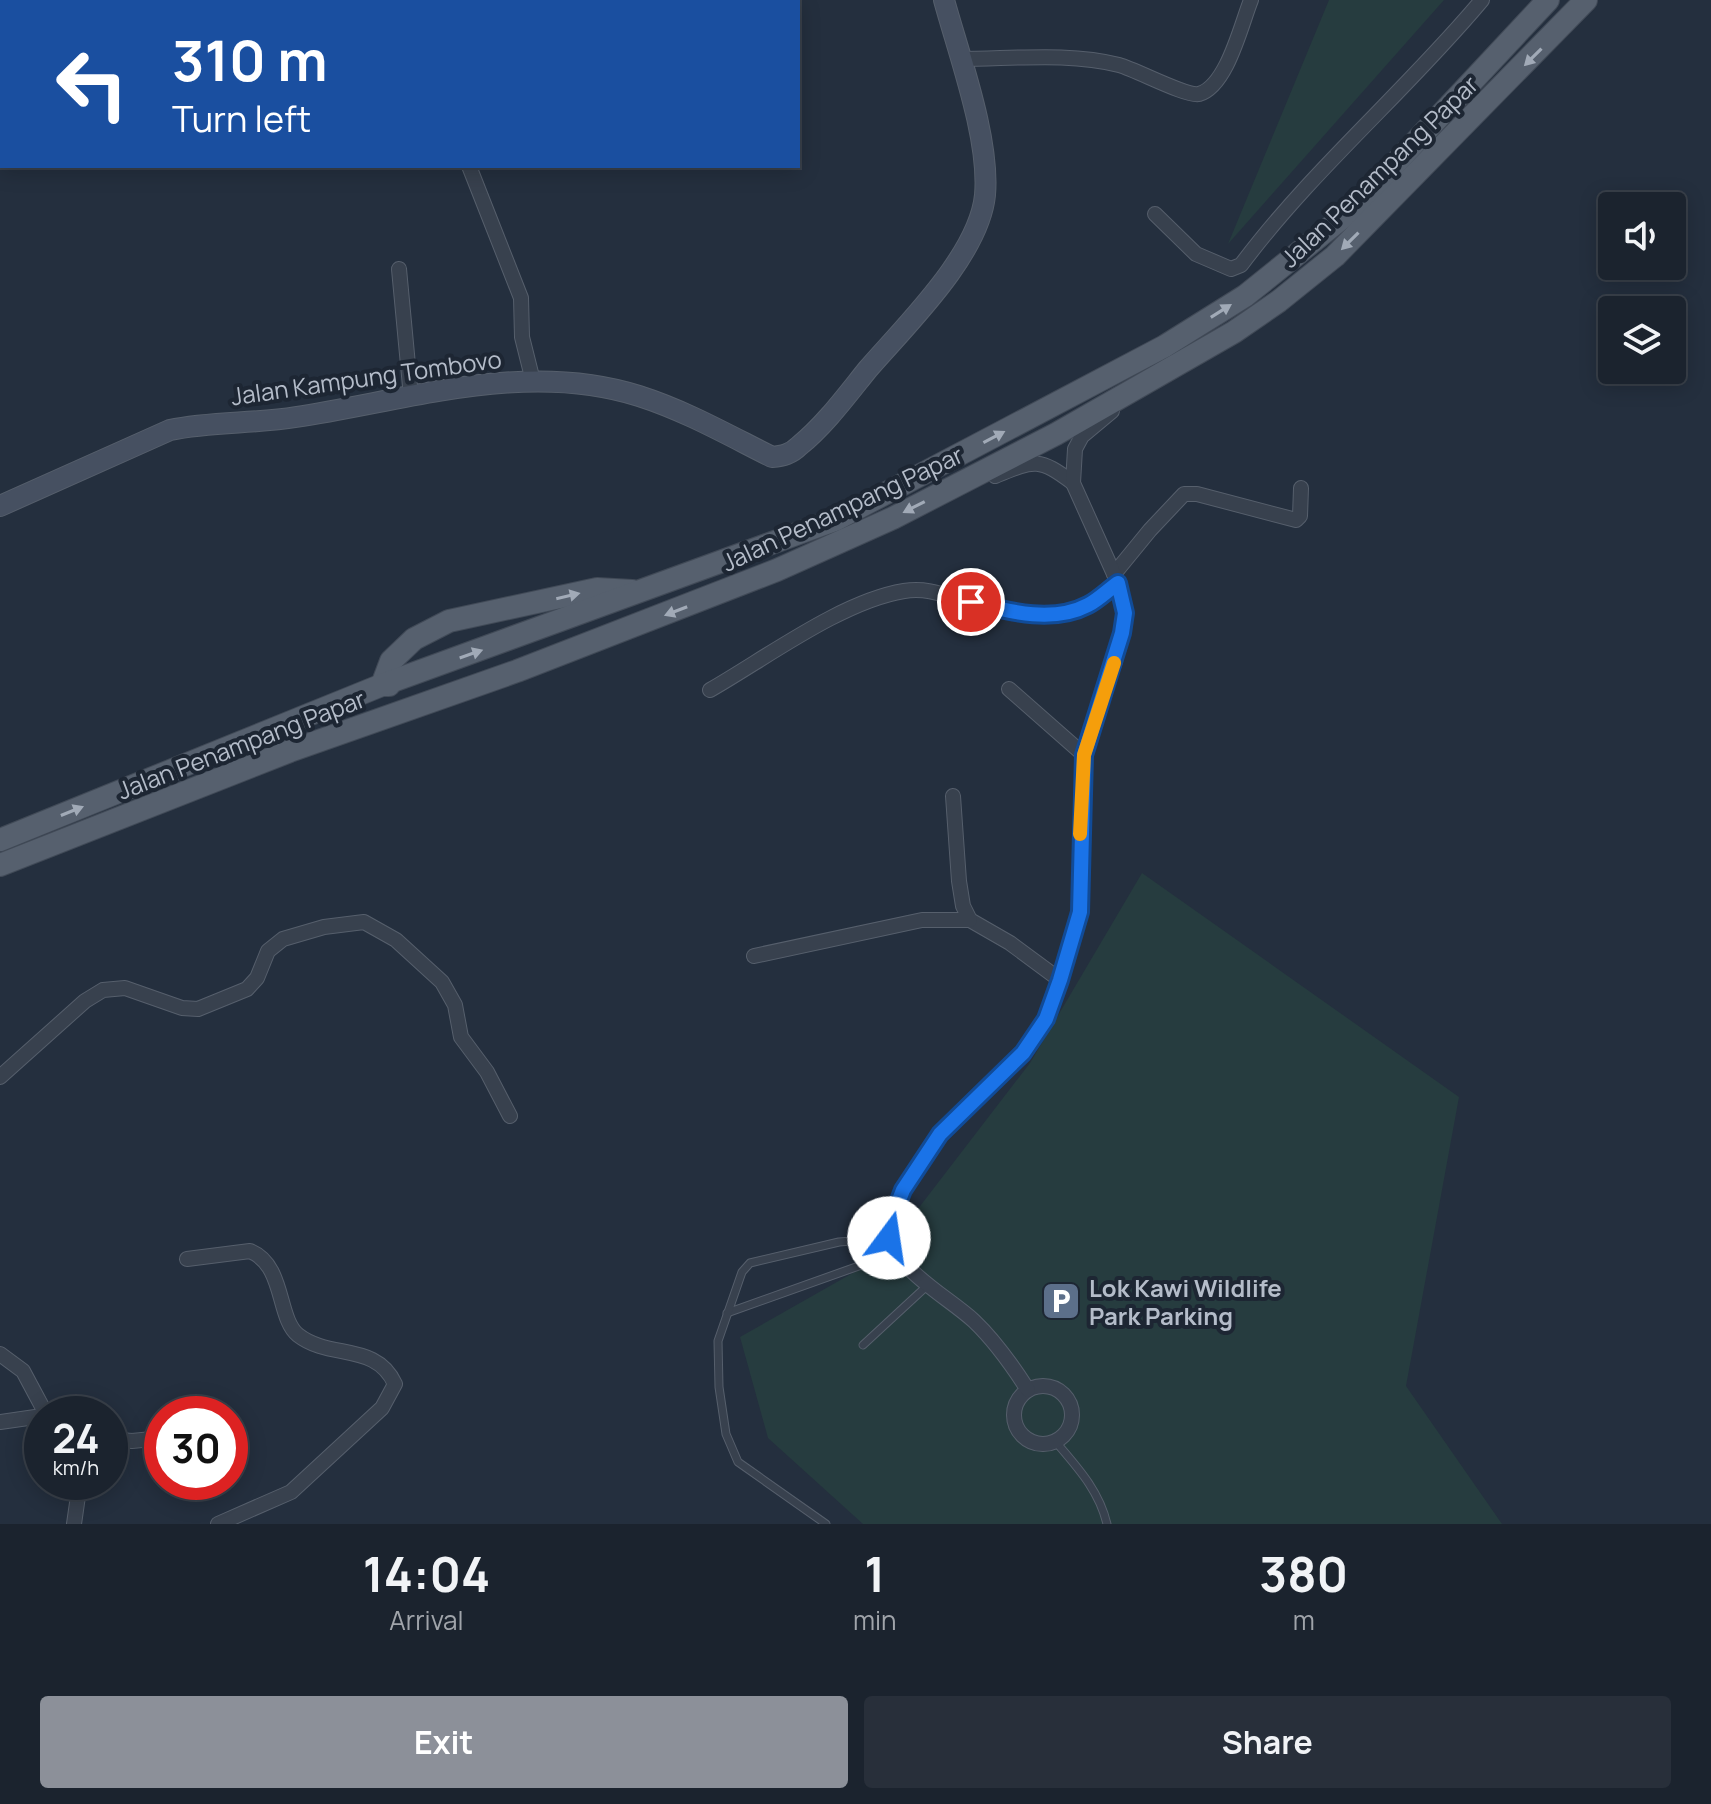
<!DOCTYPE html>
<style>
body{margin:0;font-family:Manrope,sans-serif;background:#282f3a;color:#f1f3f6;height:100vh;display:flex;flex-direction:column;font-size:30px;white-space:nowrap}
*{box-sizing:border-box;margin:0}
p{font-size:26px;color:#a0a4aa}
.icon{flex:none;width:44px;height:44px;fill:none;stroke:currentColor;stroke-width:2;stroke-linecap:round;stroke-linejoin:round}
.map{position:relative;height:1524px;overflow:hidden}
.sheet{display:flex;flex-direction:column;background:#1b232e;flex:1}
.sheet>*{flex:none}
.hud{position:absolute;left:0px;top:0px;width:800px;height:168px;box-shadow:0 4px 20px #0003,0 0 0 2px #39404a;background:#1a4fa0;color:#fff;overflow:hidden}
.tools{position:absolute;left:1598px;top:192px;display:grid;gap:16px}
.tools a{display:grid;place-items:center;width:88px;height:88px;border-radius:8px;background:#1b232e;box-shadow:0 4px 20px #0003,0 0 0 2px #39404a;font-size:40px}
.speed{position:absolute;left:24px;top:1396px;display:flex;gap:16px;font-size:40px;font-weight:700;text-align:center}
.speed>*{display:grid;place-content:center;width:104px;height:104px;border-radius:50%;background:#1b232e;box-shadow:0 4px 20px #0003,0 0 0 2px #39404a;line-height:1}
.speed small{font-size:20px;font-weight:400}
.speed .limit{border:12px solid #d22;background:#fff;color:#111}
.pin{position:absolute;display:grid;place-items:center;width:68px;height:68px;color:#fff;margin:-34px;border:4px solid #fff;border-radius:50%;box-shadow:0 2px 8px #0007}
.me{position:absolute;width:88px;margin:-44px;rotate:14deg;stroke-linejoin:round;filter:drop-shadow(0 0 6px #0008)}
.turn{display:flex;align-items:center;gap:28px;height:168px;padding:0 40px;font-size:36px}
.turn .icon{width:104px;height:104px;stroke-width:2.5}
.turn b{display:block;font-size:56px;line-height:68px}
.eta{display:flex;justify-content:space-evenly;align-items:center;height:136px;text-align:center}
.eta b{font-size:48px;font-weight:700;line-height:56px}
.cta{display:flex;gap:16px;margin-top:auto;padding:16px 40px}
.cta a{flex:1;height:92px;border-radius:8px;background:#8c9099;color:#fff;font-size:32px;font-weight:700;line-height:92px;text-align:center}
.cta a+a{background:#282f3a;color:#f1f3f6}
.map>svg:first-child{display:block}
.green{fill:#263c3f}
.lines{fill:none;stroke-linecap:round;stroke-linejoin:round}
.lane-casing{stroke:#565f6c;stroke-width:9}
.street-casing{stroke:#565f6c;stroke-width:16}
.secondary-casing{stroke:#565f6c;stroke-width:22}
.primary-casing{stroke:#414a57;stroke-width:24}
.lane{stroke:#38414e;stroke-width:7}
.street{stroke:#38414e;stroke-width:14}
.secondary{stroke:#465061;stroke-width:20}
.primary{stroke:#56606e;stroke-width:22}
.oneway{fill:#a1aab7}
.route-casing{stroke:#114b97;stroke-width:20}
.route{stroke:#1a73e8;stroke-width:14}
.slow{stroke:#f59e0b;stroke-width:14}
.labels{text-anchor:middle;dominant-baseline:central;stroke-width:8;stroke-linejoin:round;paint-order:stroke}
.street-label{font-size:24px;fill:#b4bcc9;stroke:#1d2633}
.poi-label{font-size:24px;font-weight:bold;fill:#b4bcc9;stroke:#1d2633;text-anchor:start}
</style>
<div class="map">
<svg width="1711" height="1524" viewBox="0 0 1711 1524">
<rect width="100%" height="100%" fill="#242f3e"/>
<g class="green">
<path d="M1329,0H1444L1228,244Z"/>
<path d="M1142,873L1459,1097L1406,1386L1502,1524H863L768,1438L740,1337L881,1257L1030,1063Z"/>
</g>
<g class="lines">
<g class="lane-casing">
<g id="lane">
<path d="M727,1313L898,1252"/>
<path d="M863,1345L929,1284"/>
<path d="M1055,1441C1077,1467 1099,1490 1107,1524"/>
<path d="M826,1524L738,1462L726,1434L719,1387L718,1341L742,1272L750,1263L839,1242L889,1238"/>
</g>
</g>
<g class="street-casing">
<g id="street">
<path d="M458,0L459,2"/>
<path d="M532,2L535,0"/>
<path d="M960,59C1011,59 1070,52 1119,65C1137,70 1187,97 1199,94C1227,86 1241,25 1251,0"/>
<path d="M469,166L521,298L522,337L533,381"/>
<path d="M1155,214L1196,254L1231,269L1241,265C1313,169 1405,92 1482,0"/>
<path d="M399,269L411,397"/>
<path d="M995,476C1034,460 1039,457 1073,483"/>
<path d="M1114,574L1150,530L1184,494H1197L1296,520L1300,516L1301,488"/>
<path d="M1009,689L1084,755"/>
<path d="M710,690C766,658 842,601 904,591C928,587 947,596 970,602C1005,612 1054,624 1089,605C1099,599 1109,590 1118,583"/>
<path d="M953,796L959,881L963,906L970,920L1010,943L1060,980"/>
<path d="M754,956L922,920H970"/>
<path d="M0,1077L85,1001L103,990L125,988L182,1008L198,1009L247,989L257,978L268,951L283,939L324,927L364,922L396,940L442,982L455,1005L461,1037L487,1072L510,1116"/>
<path d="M187,1259L250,1251C285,1265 277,1318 298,1335C330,1360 376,1342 395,1384L382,1408L291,1492L218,1524"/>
<path d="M0,1354L23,1371L46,1414"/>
<circle cx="1043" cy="1415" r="29"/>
<path d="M1028,1390C1012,1365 995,1341 974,1321C947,1296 896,1271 888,1232L903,1190L940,1134L1023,1053L1046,1019L1080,912L1084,755L1115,661L1125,613L1118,583L1073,483L1075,449L1082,436L1112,411"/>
<path d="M0,1422L42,1416"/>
<path d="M110,1439L132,1441L162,1438"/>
<path d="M74,1524L80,1482"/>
</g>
</g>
<g class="secondary-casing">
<path id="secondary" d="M0,506L170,430C211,421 254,424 296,417C409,400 526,360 639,396C686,411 728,435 772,457C783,456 791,454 799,446C825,425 847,395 868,369C906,325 979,255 985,195C990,139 959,55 944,0"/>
</g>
<g class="primary-casing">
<g id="primary">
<path d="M389,685H382L391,661L414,639L449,621L597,589L632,591"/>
<path d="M0,840L382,685L835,520L1165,346L1245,296L1352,210L1548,0"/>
<path d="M0,865L290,751L517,671L777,570L893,518L1056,434L1234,332L1279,301L1335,256L1586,0"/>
</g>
</g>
<use href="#lane" class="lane"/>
<use href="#street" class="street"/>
<use href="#secondary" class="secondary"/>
<use href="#primary" class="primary"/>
</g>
<defs><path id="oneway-solid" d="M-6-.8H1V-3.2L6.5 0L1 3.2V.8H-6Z" transform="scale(2)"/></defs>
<g class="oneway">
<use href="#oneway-solid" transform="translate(1533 57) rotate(135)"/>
<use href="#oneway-solid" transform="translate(1350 241) rotate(135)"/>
<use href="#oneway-solid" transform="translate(1221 311) rotate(-32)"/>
<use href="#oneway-solid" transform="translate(994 437) rotate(-28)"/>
<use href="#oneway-solid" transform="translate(914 507) rotate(153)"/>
<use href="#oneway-solid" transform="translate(568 596) rotate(-13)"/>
<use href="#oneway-solid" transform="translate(676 611) rotate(159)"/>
<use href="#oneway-solid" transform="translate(471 654) rotate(-19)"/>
<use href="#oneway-solid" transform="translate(72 811) rotate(-22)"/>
</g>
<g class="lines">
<g class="route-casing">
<path id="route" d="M889,1238V1226L903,1190L940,1134L1023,1053L1046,1019L1060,980L1080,912L1084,755L1122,633L1125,613L1118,583C1108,590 1098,600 1088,605C1052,624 1007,611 971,602"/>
</g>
<use href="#route" class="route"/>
<path class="slow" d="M1080,834L1084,755L1114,663"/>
</g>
<defs>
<g id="parking-square" transform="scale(2)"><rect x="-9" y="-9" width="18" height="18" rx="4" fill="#5c6f8a" stroke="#1d2633"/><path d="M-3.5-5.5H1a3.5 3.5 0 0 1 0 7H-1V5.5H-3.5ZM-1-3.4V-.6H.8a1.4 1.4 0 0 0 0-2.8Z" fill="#fff"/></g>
</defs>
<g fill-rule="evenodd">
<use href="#parking-square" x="1061" y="1301"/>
</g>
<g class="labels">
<g class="street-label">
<text transform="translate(1379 171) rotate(-44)">Jalan Penampang Papar</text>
<text transform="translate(366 377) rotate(-8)">Jalan Kampung Tombovo</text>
<text transform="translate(842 508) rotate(-25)">Jalan Penampang Papar</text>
<text transform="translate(241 744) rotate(-21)">Jalan Penampang Papar</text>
</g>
<g class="poi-label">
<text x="1089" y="1287">Lok Kawi Wildlife<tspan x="1089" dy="28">Park Parking</tspan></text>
</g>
</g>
</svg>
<div class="tools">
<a><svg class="icon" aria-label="sound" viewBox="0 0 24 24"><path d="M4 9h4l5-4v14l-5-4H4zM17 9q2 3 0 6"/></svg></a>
<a><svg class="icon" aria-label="layers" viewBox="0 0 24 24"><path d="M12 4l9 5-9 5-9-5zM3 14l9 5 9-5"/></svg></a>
</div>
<div class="speed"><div>24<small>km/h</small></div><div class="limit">30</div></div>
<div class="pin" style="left:971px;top:602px;background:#d93025"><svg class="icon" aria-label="arrive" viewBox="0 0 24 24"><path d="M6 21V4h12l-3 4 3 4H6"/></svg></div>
<svg class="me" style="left:889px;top:1238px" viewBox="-20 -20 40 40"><circle r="19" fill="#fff"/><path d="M0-13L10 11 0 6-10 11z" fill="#1a73e8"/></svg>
<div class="hud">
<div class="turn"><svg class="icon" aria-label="left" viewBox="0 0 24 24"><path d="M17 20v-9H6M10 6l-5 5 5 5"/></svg><div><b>310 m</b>Turn left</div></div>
</div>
</div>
<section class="sheet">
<div class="eta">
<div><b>14:04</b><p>Arrival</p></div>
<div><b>1</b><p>min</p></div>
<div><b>380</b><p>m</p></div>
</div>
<div class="cta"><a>Exit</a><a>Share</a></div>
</section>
